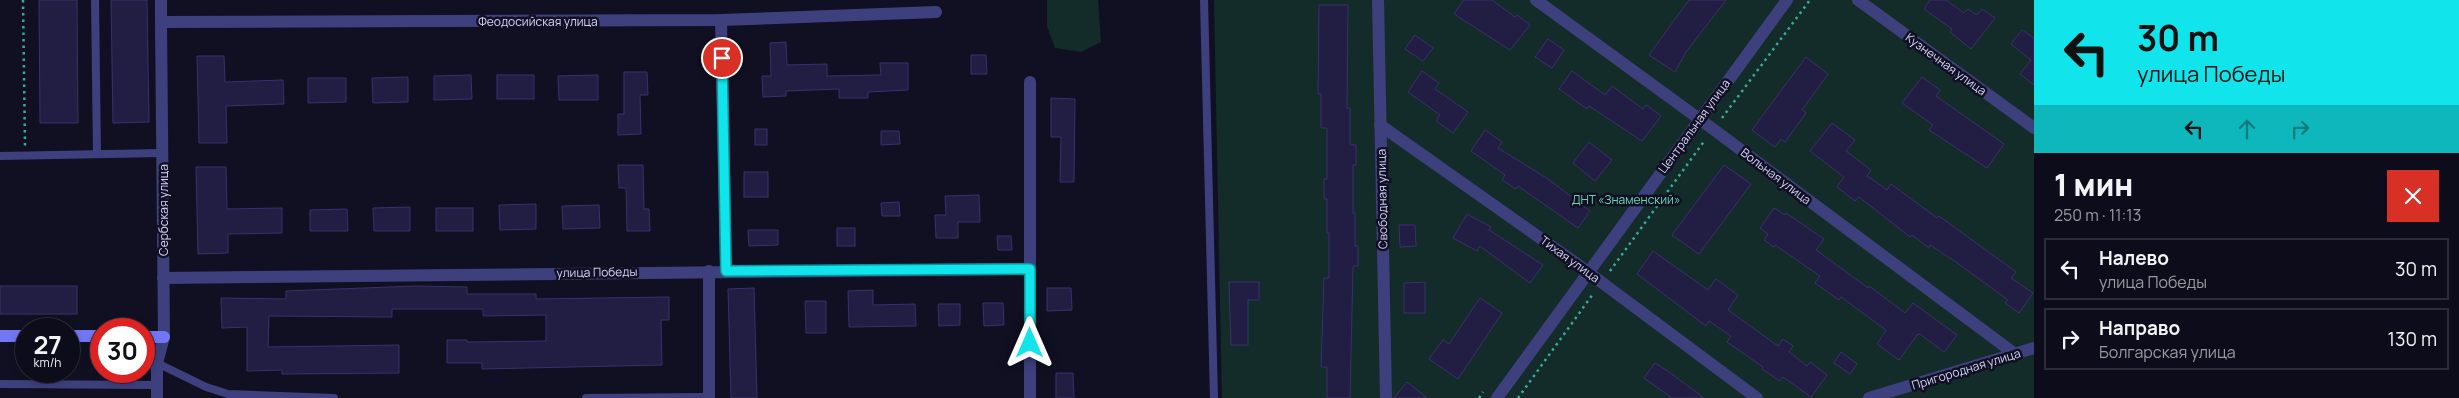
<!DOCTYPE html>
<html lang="ru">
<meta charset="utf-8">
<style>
body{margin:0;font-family:Manrope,sans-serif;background:#1b1a27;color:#f1f3f6;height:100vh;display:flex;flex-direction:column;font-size:19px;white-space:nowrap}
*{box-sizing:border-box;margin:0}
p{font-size:16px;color:#9a9ba2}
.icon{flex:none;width:28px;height:28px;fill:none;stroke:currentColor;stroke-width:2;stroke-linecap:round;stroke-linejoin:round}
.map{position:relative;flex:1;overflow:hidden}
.details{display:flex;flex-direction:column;background:#0d0c1a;width:425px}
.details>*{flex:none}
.guide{background:#11e5eb;color:#111;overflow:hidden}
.speed{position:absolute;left:15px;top:318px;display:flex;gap:10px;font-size:25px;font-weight:700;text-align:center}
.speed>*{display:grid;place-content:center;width:65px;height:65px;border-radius:50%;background:#0d0c1a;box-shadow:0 2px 8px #0003,0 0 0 1px #2d2c39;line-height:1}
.speed small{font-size:12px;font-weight:400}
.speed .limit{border:8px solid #d22;background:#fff;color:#111}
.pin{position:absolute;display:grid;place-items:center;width:42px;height:42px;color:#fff;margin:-21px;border:2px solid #fff;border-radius:50%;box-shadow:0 1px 5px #0007}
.me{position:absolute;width:55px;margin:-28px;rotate:0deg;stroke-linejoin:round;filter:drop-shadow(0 0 4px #0008)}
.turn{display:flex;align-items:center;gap:18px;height:105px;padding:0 20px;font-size:22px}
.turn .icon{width:65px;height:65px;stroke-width:2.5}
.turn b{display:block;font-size:35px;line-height:42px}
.lanes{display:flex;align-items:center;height:48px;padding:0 20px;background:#0003;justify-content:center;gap:25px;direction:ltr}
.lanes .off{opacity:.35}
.round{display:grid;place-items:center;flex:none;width:52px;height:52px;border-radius:0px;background:#1b1a27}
.head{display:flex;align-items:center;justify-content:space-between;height:85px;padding:0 20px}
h1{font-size:30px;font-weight:800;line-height:38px}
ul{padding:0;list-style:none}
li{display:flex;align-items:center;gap:15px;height:62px;margin:0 10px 8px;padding:0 10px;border:2px solid #2d2c39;border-radius:0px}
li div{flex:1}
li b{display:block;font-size:19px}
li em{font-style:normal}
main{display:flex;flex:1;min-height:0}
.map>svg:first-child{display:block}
.green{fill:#132c29}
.building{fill:#221d42;stroke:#38316c}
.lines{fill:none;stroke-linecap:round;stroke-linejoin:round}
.path{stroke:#37ac9d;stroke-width:2.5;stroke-dasharray:2.5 4;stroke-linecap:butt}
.lane{stroke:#3e407e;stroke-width:8}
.street{stroke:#3e407e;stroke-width:12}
.secondary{stroke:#7278f5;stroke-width:12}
.route-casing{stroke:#0b9599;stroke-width:12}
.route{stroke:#11e5eb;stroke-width:9}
.labels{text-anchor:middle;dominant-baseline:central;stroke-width:5;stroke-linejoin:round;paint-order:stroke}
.street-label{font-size:12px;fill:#d5d4fc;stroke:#111022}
.park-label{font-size:12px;fill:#65d7b2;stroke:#111022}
</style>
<main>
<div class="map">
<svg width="2034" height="398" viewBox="0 0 2034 398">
<rect width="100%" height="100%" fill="#111022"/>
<g class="green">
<path d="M1047,0H1098L1101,42L1081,52L1055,48L1047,26Z"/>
<path d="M1214,0H2034V398H1222Z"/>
</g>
<g class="building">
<path d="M39,0H77L78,123H40Z"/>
<path d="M111,0H147L149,122L113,123Z"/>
<path d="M1464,0H1492L1515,17L1517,15L1530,25L1510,50L1454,14Z"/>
<path d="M1689,0H1726L1686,52L1675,72L1649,55Z"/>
<path d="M1930,0H1946L1964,13L1968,9L1977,15L1982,9L1995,18L1971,49L1950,32L1952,29L1924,9Z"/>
<path d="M1319,5H1348L1347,108H1350V145H1356V165H1353V213H1355V246H1358V266H1353L1350,398H1327V367H1321L1324,278H1329V233H1327V199H1324V179H1327V128H1321V94H1318Z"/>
<path d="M2022,30L2034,38V85L2020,74L2031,60L2011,44Z"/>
<path d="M1415,35L1433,48L1423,61L1405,49Z"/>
<path d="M1548,39L1564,50L1552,68L1535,57Z"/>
<path d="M786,42L787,65L827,64V76L881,75L880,63H908V90L868,92V98H839V89L786,91V96L763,97L762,76H771L770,43Z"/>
<path d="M971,55H986L987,74H971Z"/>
<path d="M197,56H224L225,82L283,80L284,104L226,106L227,143H199Z"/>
<path d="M1806,57L1828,74L1802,110L1806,113L1785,142L1781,139L1775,147L1752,130Z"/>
<path d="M1422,71L1439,83L1435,89L1468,112L1453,133L1436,121L1440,115L1408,92Z"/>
<path d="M1572,71L1605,95L1612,86L1643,109L1646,105L1661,116L1642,141L1589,106L1587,109L1559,89Z"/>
<path d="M624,72H647L648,95H640L641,134L618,135V114H624Z"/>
<path d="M471,75L472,99L434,100V76Z"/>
<rect x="497" y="75" width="37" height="24"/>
<path d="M598,75V100H559L558,76Z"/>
<path d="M408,77V102L373,103L372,78Z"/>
<path d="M1922,77L1940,90L1936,96L2004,144L1987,168L1929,130L1933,125L1902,103Z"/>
<path d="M308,78H346V102L308,103Z"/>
<path d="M1051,98L1075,99L1074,182H1060L1061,137H1051Z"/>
<path d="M1832,123L1855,140L1846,151L1871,170L1867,176L1887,190L1891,184L1937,218L1939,216L2016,272L2011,278L2033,293L2019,313L2005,303L2008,300L1956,262L1930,245L1929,248L1912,235L1910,237L1859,197L1855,201L1837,187L1844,177L1810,151Z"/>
<rect x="755" y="129" width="12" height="16"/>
<path d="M1485,130L1502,142L1498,148L1548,179L1590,211L1578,228L1518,186L1516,189L1502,180L1505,175L1471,151Z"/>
<path d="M881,131H899L900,144L881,145Z"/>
<path d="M1589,142L1612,160L1595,181L1573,163Z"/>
<path d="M618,165H643L644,209H649L650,231H627L626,188H619Z"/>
<path d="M1724,165L1751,184L1699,254L1672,235Z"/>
<path d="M196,167H226L227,209L282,208V233L228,234V253L198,254Z"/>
<rect x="744" y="172" width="24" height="25"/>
<path d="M979,195L980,222H958V238H936L935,215H946L945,196Z"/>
<path d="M899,202L900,216H882L881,203Z"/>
<path d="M536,204V229L500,230L499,205Z"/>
<path d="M599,205L600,228L563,229L562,206Z"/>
<path d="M410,207V231H374L373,208Z"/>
<rect x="436" y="208" width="37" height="23"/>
<path d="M1774,208L1785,215L1786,213L1824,239L1816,250L1868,288L1869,286L1905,313L1913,303L1957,335L1944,352L1920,334L1917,335L1899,360L1877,344L1886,330L1841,297L1839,300L1815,283L1820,276L1775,245L1774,247L1764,240L1768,234L1760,228Z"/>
<path d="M347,209L348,231H310V210Z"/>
<path d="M1467,214L1491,227L1489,230L1543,265L1530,283L1480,246L1477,251L1453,238Z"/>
<path d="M1399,225H1415L1416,246L1400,247Z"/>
<rect x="837" y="228" width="18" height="18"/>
<path d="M748,230H778V245L749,246Z"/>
<path d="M997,236H1011L1012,250H998Z"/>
<path d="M1653,251L1708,290L1716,279L1738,295L1728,310L1778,346L1783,339L1793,346L1789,352L1807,366L1810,362L1827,375L1811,397L1783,377L1780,381L1762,369L1763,367L1727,342L1731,336L1709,321L1706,326L1637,274Z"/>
<path d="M1229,282H1259V300H1248V345H1231Z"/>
<path d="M1425,282V313H1404V283Z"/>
<rect x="0" y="286" width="77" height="28"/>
<path d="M415,286L467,287V294H536V299L669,297V320H661L662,365L482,369V363H447V340H467V342L546,341V315L483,316V309H392V317L269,316L268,347L399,345V373L282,374V370L247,371V327L222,328L221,298L286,299V291Z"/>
<path d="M754,288L757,398H731L728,289Z"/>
<path d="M1047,288H1071L1072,310L1047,311Z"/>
<path d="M873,290V305L915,304L916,326L849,327L848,291Z"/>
<path d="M1480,298L1502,313L1458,379L1429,359L1443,340L1449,344Z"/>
<path d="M805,301H826V333H806Z"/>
<path d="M983,303H1003L1004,325L984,326Z"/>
<path d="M938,304H960V325L939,326Z"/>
<path d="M1841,352L1857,364L1850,374L1834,363Z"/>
<path d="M1655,363L1669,372L1704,398H1672L1644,378Z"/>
<path d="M1056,373H1073L1074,398H1056Z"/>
<path d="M1407,382L1427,398H1394Z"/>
</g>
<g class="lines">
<g class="path">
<path d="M23,0L25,146"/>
<path d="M1722,118L1810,0"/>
<path d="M1610,271L1705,140"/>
<path d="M1479,398L1483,392"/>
<path d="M1518,398L1593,294"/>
</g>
<g class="lane">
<path d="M95,0L97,154"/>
<path d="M1204,0L1214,398"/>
<path d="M0,156L162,153"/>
<path d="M157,363L206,387L228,394L334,398"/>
<path d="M0,384L157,385"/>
<path d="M586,398L709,397"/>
</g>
<g class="street">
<path d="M161,0V22L721,20L936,12"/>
<path d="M1378,0L1386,398"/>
<path d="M1536,0L1713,129L2015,354"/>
<path d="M1858,0L2034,128"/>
<path d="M721,20L726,271"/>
<path d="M1030,82V398"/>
<path d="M1380,125L1577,264L1757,398"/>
<path d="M709,271V398"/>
<path d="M163,278L1030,269"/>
<path d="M157,398V363L164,337L161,22"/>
<path d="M1497,398L1787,0"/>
<path d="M1869,398L2034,348"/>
</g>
<g class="secondary">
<path d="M0,336H26"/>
<path d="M69,336H101"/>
<path d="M144,337H164"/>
</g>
</g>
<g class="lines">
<g class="route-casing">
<path id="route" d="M722,58L726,271L1030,269V343"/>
</g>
<use href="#route" class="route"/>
</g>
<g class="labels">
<g class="street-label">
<text x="538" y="21">Феодосийская улица</text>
<text transform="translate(1946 64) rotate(36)">Кузнечная улица</text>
<text transform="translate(1694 126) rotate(-54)">Центральная улица</text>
<text transform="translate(1776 176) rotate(37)">Вольная улица</text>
<text transform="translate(1382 199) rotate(-91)">Свободная улица</text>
<text transform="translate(163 210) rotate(-90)">Сербская улица</text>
<text transform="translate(1570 259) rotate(36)">Тихая улица</text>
<text transform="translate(597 272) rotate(-1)">улица Победы</text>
<text transform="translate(1966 369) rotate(-17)">Пригородная улица</text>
</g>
<g class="park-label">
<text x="1626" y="199">ДНТ «Знаменский»</text>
</g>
</g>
</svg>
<div class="speed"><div>27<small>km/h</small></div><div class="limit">30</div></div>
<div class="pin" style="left:722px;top:58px;background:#d93025"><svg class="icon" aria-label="arrive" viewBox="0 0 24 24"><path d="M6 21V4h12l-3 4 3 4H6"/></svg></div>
<svg class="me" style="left:1030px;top:343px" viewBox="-20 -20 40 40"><path d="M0-17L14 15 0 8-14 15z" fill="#11e5eb" stroke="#fff" stroke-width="4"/></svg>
</div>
<section class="details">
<div class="guide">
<div class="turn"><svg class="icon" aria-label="left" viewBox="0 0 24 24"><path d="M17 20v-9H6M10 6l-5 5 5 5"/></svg><div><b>30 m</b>улица Победы</div></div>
<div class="lanes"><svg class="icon" aria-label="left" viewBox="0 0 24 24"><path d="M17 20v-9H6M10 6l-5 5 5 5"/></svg><svg class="icon off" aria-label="ahead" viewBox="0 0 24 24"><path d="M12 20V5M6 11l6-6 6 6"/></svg><svg class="icon off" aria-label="right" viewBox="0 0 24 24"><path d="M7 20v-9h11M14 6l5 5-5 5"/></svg></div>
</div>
<div class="head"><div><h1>1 мин</h1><p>250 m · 11:13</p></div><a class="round" style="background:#d93025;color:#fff"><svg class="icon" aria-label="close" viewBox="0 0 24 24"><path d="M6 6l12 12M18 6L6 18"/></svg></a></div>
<ul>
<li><svg class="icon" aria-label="left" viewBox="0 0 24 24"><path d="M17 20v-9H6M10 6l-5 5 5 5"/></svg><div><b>Налево</b><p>улица Победы</p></div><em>30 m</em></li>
<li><svg class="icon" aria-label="right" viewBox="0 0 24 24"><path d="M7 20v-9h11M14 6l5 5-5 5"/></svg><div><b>Направо</b><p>Болгарская улица</p></div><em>130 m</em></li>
</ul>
</section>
</main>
